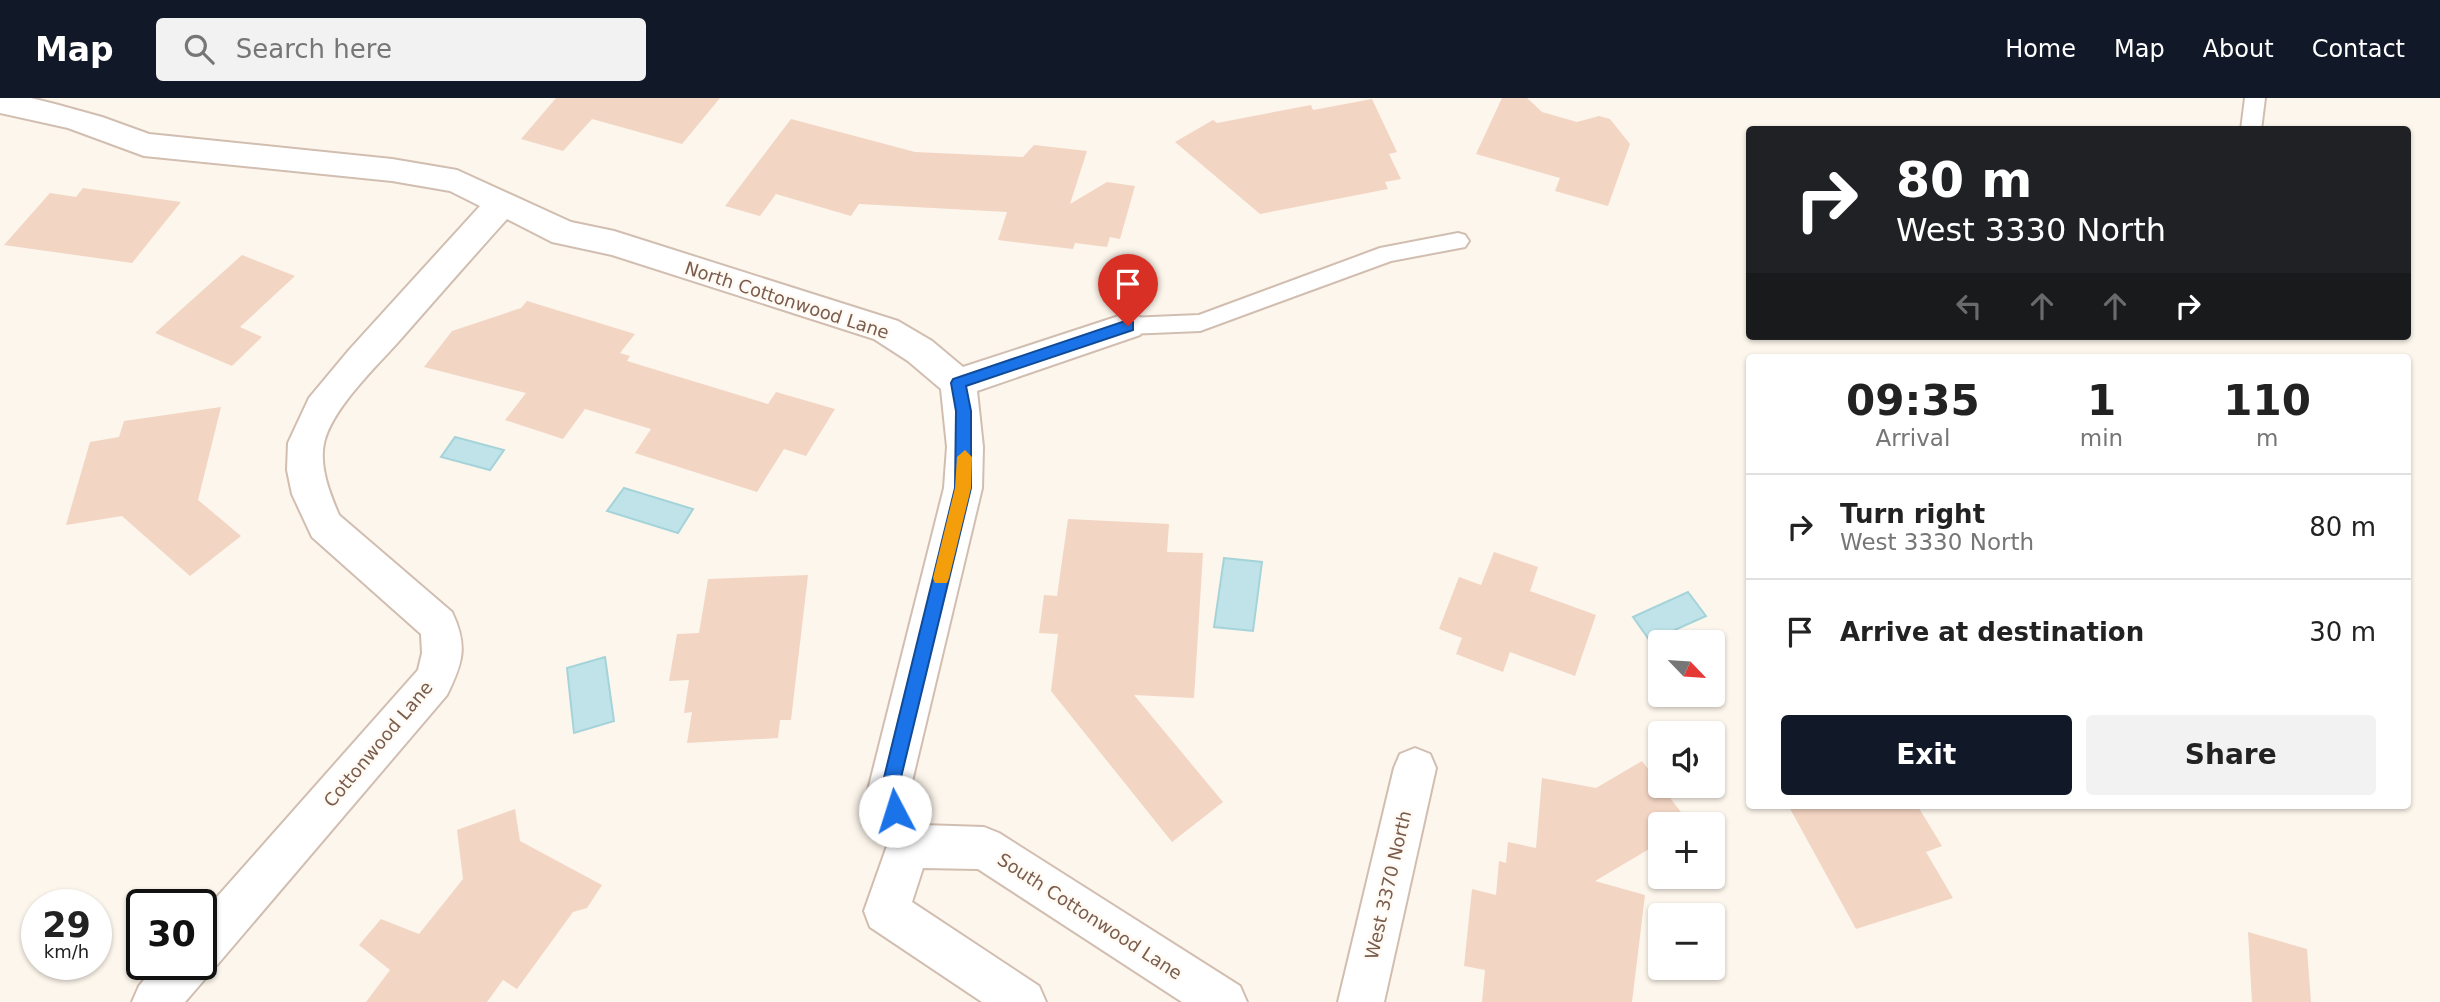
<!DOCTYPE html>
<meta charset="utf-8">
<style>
body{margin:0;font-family:"DejaVu Sans",sans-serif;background:#f2f2f2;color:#222;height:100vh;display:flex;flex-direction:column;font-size:26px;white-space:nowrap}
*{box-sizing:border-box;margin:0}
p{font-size:23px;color:#767676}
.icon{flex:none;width:38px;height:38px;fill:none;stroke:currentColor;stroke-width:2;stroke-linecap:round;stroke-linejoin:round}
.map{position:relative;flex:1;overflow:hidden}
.details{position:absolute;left:1746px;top:256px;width:665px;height:455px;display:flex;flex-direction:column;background:#fff;border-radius:7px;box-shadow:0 2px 5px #0004}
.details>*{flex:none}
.top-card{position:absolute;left:1746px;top:28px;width:665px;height:214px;border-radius:7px;box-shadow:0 2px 5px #0004;background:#202124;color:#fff;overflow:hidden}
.needle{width:46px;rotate:115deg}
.fabs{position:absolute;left:1648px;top:532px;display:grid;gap:14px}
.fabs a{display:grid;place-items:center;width:77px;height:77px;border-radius:7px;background:#fff;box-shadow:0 2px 5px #0004;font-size:35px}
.speed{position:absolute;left:21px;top:791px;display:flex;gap:14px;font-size:35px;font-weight:700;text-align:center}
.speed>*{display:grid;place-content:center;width:91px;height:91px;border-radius:50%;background:#fff;box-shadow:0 2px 5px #0004;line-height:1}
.speed small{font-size:18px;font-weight:400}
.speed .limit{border:4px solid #111;border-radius:10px;background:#fff;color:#111}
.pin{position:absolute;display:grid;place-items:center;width:60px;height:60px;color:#fff;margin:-72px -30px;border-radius:50% 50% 50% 0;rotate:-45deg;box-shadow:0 0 7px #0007}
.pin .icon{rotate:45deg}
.me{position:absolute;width:77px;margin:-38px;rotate:355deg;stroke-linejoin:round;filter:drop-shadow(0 0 5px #0008)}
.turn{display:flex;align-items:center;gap:24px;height:147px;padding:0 35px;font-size:32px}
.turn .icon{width:91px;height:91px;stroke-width:2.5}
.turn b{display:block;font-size:49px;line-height:60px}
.lanes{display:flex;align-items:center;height:66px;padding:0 35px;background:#0003;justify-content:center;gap:35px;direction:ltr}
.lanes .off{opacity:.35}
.eta{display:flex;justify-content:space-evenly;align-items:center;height:119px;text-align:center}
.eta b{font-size:42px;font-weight:700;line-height:49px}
.cta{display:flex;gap:14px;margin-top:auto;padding:14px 35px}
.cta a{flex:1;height:80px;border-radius:7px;background:#111827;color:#fff;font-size:28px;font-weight:700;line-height:80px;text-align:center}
.cta a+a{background:#f2f2f2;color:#222}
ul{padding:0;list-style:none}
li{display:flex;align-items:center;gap:21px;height:105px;padding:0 35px;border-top:2px solid #e0e0e0}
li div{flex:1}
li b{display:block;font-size:26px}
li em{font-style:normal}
header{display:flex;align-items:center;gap:42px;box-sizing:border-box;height:98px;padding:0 35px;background:#111827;color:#fff}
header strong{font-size:33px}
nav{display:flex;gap:38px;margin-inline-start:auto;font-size:24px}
.search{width:490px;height:63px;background:#f2f2f2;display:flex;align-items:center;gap:18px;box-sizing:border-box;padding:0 24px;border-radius:7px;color:#767676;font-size:26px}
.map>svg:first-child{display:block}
.water{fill:#bfe3e8;stroke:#a5d3da;stroke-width:2}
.building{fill:#f3d5c3}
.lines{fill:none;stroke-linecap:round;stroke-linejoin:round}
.lane-casing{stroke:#d1beb0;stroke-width:4}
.street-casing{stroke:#d1beb0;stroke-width:4}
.lane{fill:#fff;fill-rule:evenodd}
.street{fill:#fff;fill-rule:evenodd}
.route{fill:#1a73e8;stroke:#114b97;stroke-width:2}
.slow{fill:#f59e0b}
.labels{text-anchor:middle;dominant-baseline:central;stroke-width:5;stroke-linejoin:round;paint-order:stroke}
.street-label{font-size:18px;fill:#7a5c4d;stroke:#fffaf3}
</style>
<header>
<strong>Map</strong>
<div class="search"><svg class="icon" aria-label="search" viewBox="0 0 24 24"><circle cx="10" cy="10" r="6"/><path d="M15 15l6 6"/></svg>Search here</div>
<nav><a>Home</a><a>Map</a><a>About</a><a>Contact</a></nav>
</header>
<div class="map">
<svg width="2440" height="904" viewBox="0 0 2440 904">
<rect width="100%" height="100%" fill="#fdf6ec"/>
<g class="water">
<path d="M455,339L504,352L490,372L441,359Z"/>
<path d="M624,390L693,411L678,435L607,413Z"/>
<path d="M1224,460L1262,464L1253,533L1214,529Z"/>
<path d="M1688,494L1706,518L1650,543L1633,519Z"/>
<path d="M605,559L614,623L574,635L567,570Z"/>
</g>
<g class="building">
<path d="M556,0H720L682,46L592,21L563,53L521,41Z"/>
<path d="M1502,0H1527L1542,14L1577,24L1599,18L1610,21L1630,46L1608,108L1555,93L1560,80L1476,56Z"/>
<path d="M1372,1L1397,54L1389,56L1401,81L1385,84L1388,91L1260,116L1175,44L1213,22L1217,25L1311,7L1313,12Z"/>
<path d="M791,21L915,54L1023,59L1034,47L1087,53L1070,106L1107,84L1135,88L1120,141L1110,139L1107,149L1075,145L1073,151L998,142L1007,114L859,106L851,118L776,96L760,118L725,108Z"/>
<path d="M83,90L181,104L132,165L4,147L50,95L76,99Z"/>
<path d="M242,157L295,178L240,229L262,239L232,268L155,235Z"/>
<path d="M527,203L635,236L620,255L630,258L627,263L768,306L776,294L835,311L806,358L784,351L757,394L635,355L651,331L585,311L563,341L505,322L526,295L424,269L452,233L521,210Z"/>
<path d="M221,309L198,402L241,438L190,478L122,418L66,427L90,344L119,339L124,323Z"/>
<path d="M1068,421L1169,426L1167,454L1203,455L1194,600L1134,597L1223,704L1172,744L1051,593L1058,536L1039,535L1044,497L1057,498Z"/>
<path d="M1494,454L1538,469L1530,493L1596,517L1575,578L1510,554L1503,574L1456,556L1462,540L1439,531L1459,479L1481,487Z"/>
<path d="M808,477L791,622H780L778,640L687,645L692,614L684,615L689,582L669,583L677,536L699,535L708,481Z"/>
<path d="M1642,663L1690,726H1661V744L1595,783L1645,797L1632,904H1482L1485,872L1464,868L1472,791L1496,797L1499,763L1506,765L1508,744L1536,750L1542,680L1596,690Z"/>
<path d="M1788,707H1917L1942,748L1926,754L1953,800L1856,831Z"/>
<path d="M515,711L520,743L602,787L587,810L573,814L517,891L503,882L487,904H366L390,872L359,847L381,821L419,836L463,781L457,732Z"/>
<path d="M2248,834L2307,851L2311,904H2252Z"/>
</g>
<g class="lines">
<g class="lane-casing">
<g id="lane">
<path d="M2245,0H2265L2261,32H2241Z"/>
<path d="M1458,135L1465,137L1469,143L1465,149L1391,163L1200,233L1128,236L1120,234L1117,228L1120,222L1128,220L1199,217L1380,150Z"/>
</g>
</g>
<g class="street-casing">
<g id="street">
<path d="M0,0H31L55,6L102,19L149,36L392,61L457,72L571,124L614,133L898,223L932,243L963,269L1128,215L1140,219L1145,228L1140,237L977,293L983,349L982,390L909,696L922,727L984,729L999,735L1240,888L1247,904H1182L978,771L923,770L912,804L1039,888L1046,904H982L870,829L864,813L887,748L867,696L944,390L947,349L941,291L908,263L874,241L612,157L552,144L507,121C471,161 436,201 400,242C377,268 332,310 324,345C319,369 330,396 339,417L452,514C468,548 463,564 447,597L217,867L209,870L204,882L185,904H132L139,888L157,866H201V817L418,572L422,555L421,536L312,439L292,396L287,372L288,345L309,300L349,252L480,108L450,93L392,83L144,58L68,30L0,15Z"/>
<path d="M1415,650L1430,656L1436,670L1384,904H1338L1394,670L1400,656Z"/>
</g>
</g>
<use href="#lane" class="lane"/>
<use href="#street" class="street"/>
</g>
<path class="route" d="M1128,222L1133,224V232L966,288L971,313V390L897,696L904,713L901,719L895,722L889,719L880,696L955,390L956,313L951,285L953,281Z"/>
<path class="slow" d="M965,352L972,359L971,390L949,480L947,485H935L933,480L955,390L957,359Z"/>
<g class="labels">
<g class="street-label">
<text transform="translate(787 202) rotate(18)">North Cottonwood Lane</text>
<text transform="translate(378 646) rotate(-50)">Cottonwood Lane</text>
<text transform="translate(1388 787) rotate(-77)">West 3370 North</text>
<text transform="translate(1090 818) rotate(33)">South Cottonwood Lane</text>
</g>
</g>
</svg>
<div class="fabs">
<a><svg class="needle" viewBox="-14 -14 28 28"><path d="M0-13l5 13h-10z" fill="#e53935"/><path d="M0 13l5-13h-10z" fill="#767676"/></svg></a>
<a><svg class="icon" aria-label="sound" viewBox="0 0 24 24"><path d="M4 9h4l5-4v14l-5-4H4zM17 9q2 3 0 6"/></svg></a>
<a>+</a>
<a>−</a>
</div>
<div class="speed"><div>29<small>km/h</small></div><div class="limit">30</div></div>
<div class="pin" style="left:1128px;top:228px;background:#d93025"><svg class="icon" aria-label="arrive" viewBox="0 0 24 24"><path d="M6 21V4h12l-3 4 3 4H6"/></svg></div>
<svg class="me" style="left:895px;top:713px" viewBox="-20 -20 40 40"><circle r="19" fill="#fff"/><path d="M0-13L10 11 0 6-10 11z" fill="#1a73e8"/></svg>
<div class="top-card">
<div class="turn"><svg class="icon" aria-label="right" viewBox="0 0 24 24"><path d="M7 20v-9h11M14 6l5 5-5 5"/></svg><div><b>80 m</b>West 3330 North</div></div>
<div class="lanes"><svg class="icon off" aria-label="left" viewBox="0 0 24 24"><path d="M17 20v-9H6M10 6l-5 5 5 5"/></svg><svg class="icon off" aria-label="ahead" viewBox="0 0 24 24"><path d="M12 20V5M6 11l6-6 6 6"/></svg><svg class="icon off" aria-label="ahead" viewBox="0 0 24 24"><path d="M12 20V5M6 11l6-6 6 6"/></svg><svg class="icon" aria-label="right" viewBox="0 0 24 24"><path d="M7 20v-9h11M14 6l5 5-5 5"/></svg></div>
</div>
<section class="details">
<div class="eta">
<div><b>09:35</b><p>Arrival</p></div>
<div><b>1</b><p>min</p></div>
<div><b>110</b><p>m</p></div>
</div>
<ul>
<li><svg class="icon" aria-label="right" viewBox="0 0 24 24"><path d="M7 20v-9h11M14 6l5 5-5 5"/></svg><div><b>Turn right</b><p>West 3330 North</p></div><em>80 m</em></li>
<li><svg class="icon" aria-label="arrive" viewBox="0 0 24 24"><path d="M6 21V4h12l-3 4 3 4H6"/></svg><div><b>Arrive at destination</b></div><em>30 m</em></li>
</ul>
<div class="cta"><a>Exit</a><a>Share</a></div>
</section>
</div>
